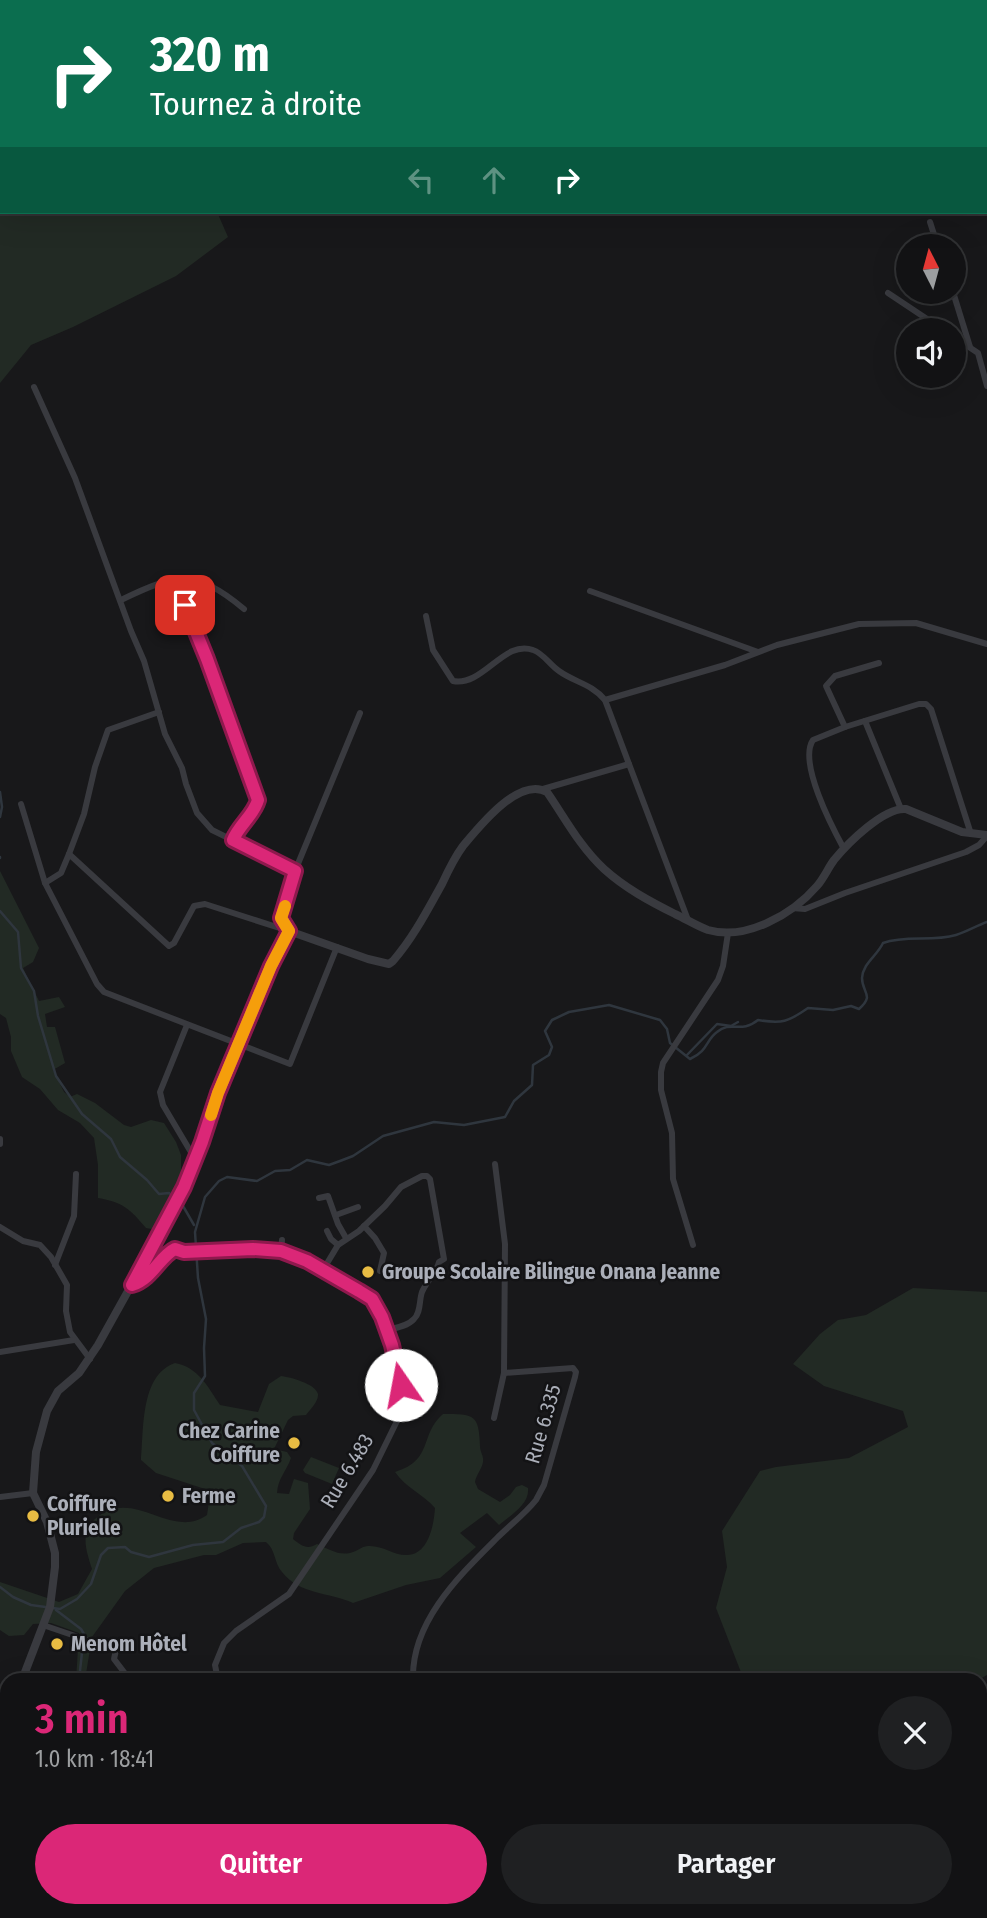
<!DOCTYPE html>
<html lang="fr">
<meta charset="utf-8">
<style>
body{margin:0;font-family:"Fira Sans Condensed",sans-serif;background:#1f2022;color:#f1f3f6;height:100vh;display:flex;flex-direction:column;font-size:26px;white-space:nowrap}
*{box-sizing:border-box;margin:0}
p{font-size:23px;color:#9c9ea0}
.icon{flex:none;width:38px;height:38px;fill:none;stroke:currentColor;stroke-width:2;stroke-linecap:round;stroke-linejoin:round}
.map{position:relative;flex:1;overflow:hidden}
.sheet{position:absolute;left:0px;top:1673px;width:987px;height:245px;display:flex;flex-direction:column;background:#121214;border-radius:21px 21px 0 0;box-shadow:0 7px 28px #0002,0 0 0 2px #313234}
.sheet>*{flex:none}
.top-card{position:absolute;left:0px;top:0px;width:987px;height:214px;box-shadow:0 7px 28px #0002,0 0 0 2px #313234;background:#0b6e4f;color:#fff;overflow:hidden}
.needle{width:46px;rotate:354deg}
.buttons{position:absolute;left:896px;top:234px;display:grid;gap:14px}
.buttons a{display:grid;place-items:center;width:70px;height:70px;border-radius:50%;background:#121214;box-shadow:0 7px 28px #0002,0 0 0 2px #313234;font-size:35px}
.pin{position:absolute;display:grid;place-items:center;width:60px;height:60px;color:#fff;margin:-30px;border-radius:14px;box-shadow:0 4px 10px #0006}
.me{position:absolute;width:77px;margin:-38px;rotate:348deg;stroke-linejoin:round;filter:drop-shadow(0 0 5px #0008)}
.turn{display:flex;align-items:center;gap:24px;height:147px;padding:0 35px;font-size:32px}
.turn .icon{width:91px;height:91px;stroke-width:2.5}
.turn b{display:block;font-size:49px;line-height:60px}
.lanes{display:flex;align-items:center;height:66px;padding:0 35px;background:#0003;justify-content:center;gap:35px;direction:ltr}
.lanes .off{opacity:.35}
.round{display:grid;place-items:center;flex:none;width:74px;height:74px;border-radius:37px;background:#1f2022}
.head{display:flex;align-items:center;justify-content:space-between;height:119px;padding:0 35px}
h1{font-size:42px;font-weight:600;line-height:52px;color:#db2777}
.primary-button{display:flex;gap:14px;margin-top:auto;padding:14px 35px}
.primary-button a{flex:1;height:80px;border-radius:42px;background:#db2777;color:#fff;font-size:28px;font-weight:600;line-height:80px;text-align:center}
.primary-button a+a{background:#1f2022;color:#f1f3f6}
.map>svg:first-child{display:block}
.green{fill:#222a24}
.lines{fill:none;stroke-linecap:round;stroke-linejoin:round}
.stream{stroke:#2f363e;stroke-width:2.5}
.minor{stroke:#393a3f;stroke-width:6}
.tertiary{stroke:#393a3f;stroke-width:8}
.route-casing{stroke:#8e194d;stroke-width:18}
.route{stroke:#db2777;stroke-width:12}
.slow{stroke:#f59e0b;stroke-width:12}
.poi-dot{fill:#e8bc43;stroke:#131315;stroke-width:2.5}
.labels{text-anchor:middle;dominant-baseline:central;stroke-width:5;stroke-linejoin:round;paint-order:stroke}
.poi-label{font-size:21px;font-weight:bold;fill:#abafb9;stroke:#131315;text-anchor:start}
.street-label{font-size:21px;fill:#abafb9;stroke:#131315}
</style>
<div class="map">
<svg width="987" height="1918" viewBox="0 0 987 1918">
<rect width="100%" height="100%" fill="#18181a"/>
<g class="green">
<path d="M0,1L2,2V212H217L228,237L176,276L73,327L31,345L0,383Z"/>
<path d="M0,871L39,948L33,962L23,968L39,1001L59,997L65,1007L45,1014L47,1027H55L65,1063L53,1070L64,1092L70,1097L77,1094L95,1103L124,1125L131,1127L151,1120L164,1123L176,1142L181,1155V1182L168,1199L158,1225L152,1229L146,1228C130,1209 123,1202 98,1198V1165L94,1138L80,1123L58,1110L40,1089L22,1077L11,1051V1037L6,1018L0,1014Z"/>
<path d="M913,1288L987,1292V1675L978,1680H744L716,1608L727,1567L722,1531L760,1471L776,1467L849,1458L908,1427L903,1411L824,1386L793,1364L820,1334L838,1320L866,1315Z"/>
<path d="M175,1363C198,1367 208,1387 220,1405L258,1412L269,1384L281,1376C290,1377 316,1384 318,1394C319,1401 310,1410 306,1415L293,1416L288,1420L274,1449L287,1452L291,1458C286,1472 278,1478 277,1493L289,1494L294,1479L308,1483L310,1509L294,1533L293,1539C302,1546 307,1550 317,1544C329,1549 340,1557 353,1552C359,1550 363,1546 368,1546C382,1545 393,1555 406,1555C428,1556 434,1525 435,1508C423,1494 406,1488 395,1472C434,1460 419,1435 443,1414C474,1414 479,1414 480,1446C480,1452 484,1456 483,1462C482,1469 476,1475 475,1482L478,1489L500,1502L510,1495L516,1487L522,1485L528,1488C530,1504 511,1515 499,1525L487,1513L460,1533L476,1547L440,1578L406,1585L353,1603C329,1592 300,1595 282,1572C274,1563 276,1550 266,1542L243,1543L216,1555H204L154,1568L125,1591L92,1637L85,1680H76L79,1633L51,1623L33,1624L24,1635L9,1636L0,1630V1582L59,1602L78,1594L92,1569C87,1553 79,1532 95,1519C133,1485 171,1541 207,1515L209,1502L205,1489L156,1473L141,1460C144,1430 140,1375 175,1363Z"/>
<path d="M311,1457L339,1468L332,1484L305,1473L303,1470Z"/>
</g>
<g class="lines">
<g class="stream">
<path d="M0,792L2,807L0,817"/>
<path d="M0,857V858"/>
<path d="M0,911L18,932L21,968L34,991L38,1016L56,1076L82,1114L111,1139L120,1157L147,1180L159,1194L169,1193L183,1206L194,1225"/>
<path d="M687,1055L717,1024L731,1026L738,1022"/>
<path d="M0,1587L13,1597L31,1605L60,1609L77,1599L91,1584L101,1555L108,1548L125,1547L131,1552L149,1557L193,1545L223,1542L241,1528L259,1522L264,1517L266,1506L242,1466L212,1443L194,1410V1393L205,1376L204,1348L206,1319L198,1278L195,1232L205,1197L219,1181L227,1177L257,1181L275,1171L290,1170L307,1160L329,1165L340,1161L353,1156L383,1136L434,1122L464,1125L505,1117L514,1101L532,1085L533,1065L549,1055L552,1047L545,1031L552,1020L569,1012L609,1005L660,1020L667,1029L670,1043L690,1059C709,1050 705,1041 717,1032C731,1020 741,1034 758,1020C782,1024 788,1022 808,1008L833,1010L851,1006L859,1009C875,995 862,993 862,978C863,963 877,956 883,943C906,935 932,942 956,935C966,932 976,926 987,922"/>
<path d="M56,1610L81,1629L84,1634L79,1680"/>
<path d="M162,1911L172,1918"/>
</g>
<g class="minor">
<path d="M956,2L964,0V2"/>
<path d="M985,37H987"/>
<path d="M985,105L987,106"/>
<path d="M985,177L987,183"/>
<path d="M930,222L938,247"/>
<path d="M953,292L970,347"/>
<path d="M888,293L945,331"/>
<path d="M954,337L978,353L987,386"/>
<path d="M34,387L75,478L131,631L144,661L165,734L182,768L186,784L197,813L212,830L295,871L281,918L289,931"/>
<path d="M176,578L258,800C254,815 239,825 233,840"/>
<path d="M590,591L758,652"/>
<path d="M121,600C175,574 195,568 244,609"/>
<path d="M426,616L433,650L453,681C483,687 504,639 533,650C543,653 550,665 559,671C574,682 592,684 605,700L725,665L777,645L859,624L916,623L987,644"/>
<path d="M865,721L901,809"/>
<path d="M845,727L826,686L835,676L879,663"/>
<path d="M629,764L688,920"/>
<path d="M543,789L629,764L605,700"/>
<path d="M21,804L45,883L97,984L104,992L290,1064L337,947"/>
<path d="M844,849C832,827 798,762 813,740L845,727L919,704H926L931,709L971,834"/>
<path d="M69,854L169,946L174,943L194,906L205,904L289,931"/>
<path d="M295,871L360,713"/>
<path d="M45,883L61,873L69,854L84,814L95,767L108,730L159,712"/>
<path d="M792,908L805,909L845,893L966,852L979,845L987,836"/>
<path d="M187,1025L160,1092L163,1105L195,1159"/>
<path d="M0,1139V1144"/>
<path d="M319,1198L328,1196L338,1224L346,1238"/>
<path d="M336,1215L358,1207"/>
<path d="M364,1226L375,1238L384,1253L380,1271"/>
<path d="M0,1227L23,1241L40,1245L51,1257L67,1285L66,1311L70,1332L90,1359"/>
<path d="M327,1231L331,1239L338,1245"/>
<path d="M693,1245L673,1179L672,1133L661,1090V1072L663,1063L718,980L723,966L728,933"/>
<path d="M281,1251L282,1240"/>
<path d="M55,1265L74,1216L76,1174"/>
<path d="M323,1270L338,1245L359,1231L385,1206L401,1187L422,1176H427L430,1179L444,1259L439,1262C436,1274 427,1280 422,1292C419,1300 421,1313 414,1319C408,1326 396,1328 387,1330"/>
<path d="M132,1285L141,1282L175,1249L184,1252L253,1249L281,1251L307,1261L359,1291L371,1299L382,1317L392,1345L401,1386L402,1402L398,1419L373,1470L289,1594L236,1631L224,1643L215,1665L218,1680"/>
<path d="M0,1352L74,1340"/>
<path d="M494,1418L504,1373"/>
<path d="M0,1497L33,1493"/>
<path d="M43,1625L116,1650L114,1659L130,1680"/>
<path d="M413,1680C411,1622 459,1576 497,1538C510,1525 525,1514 536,1500L544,1485L575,1377L576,1372L573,1368L504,1373L505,1244L495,1164"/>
<path d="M0,1812H7"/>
<path d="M0,1892H7"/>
<path d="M283,1911V1918"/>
<path d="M352,1911V1918"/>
<path d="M417,1911L420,1918"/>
<path d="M489,1911L491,1918"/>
<path d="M8,1918V1911"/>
<path d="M46,1918L47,1911"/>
<path d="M65,1918L66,1911"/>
<path d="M218,1918L219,1911"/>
</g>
<g class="tertiary">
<path d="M22,1680L50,1607L55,1567V1553L47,1522L33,1493L36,1452L47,1411L58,1391L79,1373L98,1345L171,1214L202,1142L217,1093L271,966L289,931L368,959L389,964L393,961C413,938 427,911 442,884C448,871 454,858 463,846C479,827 519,776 547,792C565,818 580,847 604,869C625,888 649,901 675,914C686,919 697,926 708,930C746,941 793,914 817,886C824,878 828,868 834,860C848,843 884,807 906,809L962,832L987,835"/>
<path d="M0,1730L7,1716"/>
</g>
</g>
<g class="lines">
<g class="route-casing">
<path id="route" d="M185,605L207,659L258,800C254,815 239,825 233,840L295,871L281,918L289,931L271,966L218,1093L202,1142L184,1187L132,1285C152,1279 160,1256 175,1249L184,1252L253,1249L281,1251L307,1261L359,1291L372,1299L382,1317L392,1345L401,1385"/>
</g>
<use href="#route" class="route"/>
<path class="slow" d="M211,1115L218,1093L271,966L289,931L281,918L285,906"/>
</g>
<g class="poi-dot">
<circle cx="368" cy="1272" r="7"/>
<circle cx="294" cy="1443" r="7"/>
<circle cx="168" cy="1496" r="7"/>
<circle cx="33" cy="1516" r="7"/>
<circle cx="57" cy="1644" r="7"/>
</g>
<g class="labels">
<g class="poi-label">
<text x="382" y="1272">Groupe Scolaire Bilingue Onana Jeanne</text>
<text x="280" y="1431" text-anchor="end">Chez Carine<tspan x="280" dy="24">Coiffure</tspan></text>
<text x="182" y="1496">Ferme</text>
<text x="47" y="1504">Coiffure<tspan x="47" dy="24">Plurielle</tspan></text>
<text x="71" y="1644">Menom Hôtel</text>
</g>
<g class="street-label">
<text transform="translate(543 1424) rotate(-74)">Rue 6.335</text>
<text transform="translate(347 1471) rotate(-59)">Rue 6.483</text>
</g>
</g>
</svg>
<div class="buttons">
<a><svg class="needle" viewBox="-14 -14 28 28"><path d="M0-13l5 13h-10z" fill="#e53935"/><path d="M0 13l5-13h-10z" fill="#9c9ea0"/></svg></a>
<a><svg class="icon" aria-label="sound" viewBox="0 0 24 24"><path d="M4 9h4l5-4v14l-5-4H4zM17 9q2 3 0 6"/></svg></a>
</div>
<div class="pin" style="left:185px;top:605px;background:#d93025"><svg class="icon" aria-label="arrive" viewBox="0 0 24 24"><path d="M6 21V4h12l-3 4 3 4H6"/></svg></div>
<svg class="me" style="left:401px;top:1385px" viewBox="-20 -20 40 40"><circle r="19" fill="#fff"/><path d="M0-13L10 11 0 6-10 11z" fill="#db2777"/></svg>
<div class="top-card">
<div class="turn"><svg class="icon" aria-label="right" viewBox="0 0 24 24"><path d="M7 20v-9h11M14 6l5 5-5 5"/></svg><div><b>320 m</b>Tournez à droite</div></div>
<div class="lanes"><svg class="icon off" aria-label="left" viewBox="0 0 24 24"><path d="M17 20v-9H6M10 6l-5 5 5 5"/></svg><svg class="icon off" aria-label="ahead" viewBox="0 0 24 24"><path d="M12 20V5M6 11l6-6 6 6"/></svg><svg class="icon" aria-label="right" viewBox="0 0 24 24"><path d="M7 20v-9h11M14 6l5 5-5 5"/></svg></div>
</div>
<section class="sheet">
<div class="head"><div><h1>3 min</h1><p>1.0 km · 18:41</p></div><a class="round"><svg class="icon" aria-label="close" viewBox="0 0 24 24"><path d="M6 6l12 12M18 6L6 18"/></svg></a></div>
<div class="primary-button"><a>Quitter</a><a>Partager</a></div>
</section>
</div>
